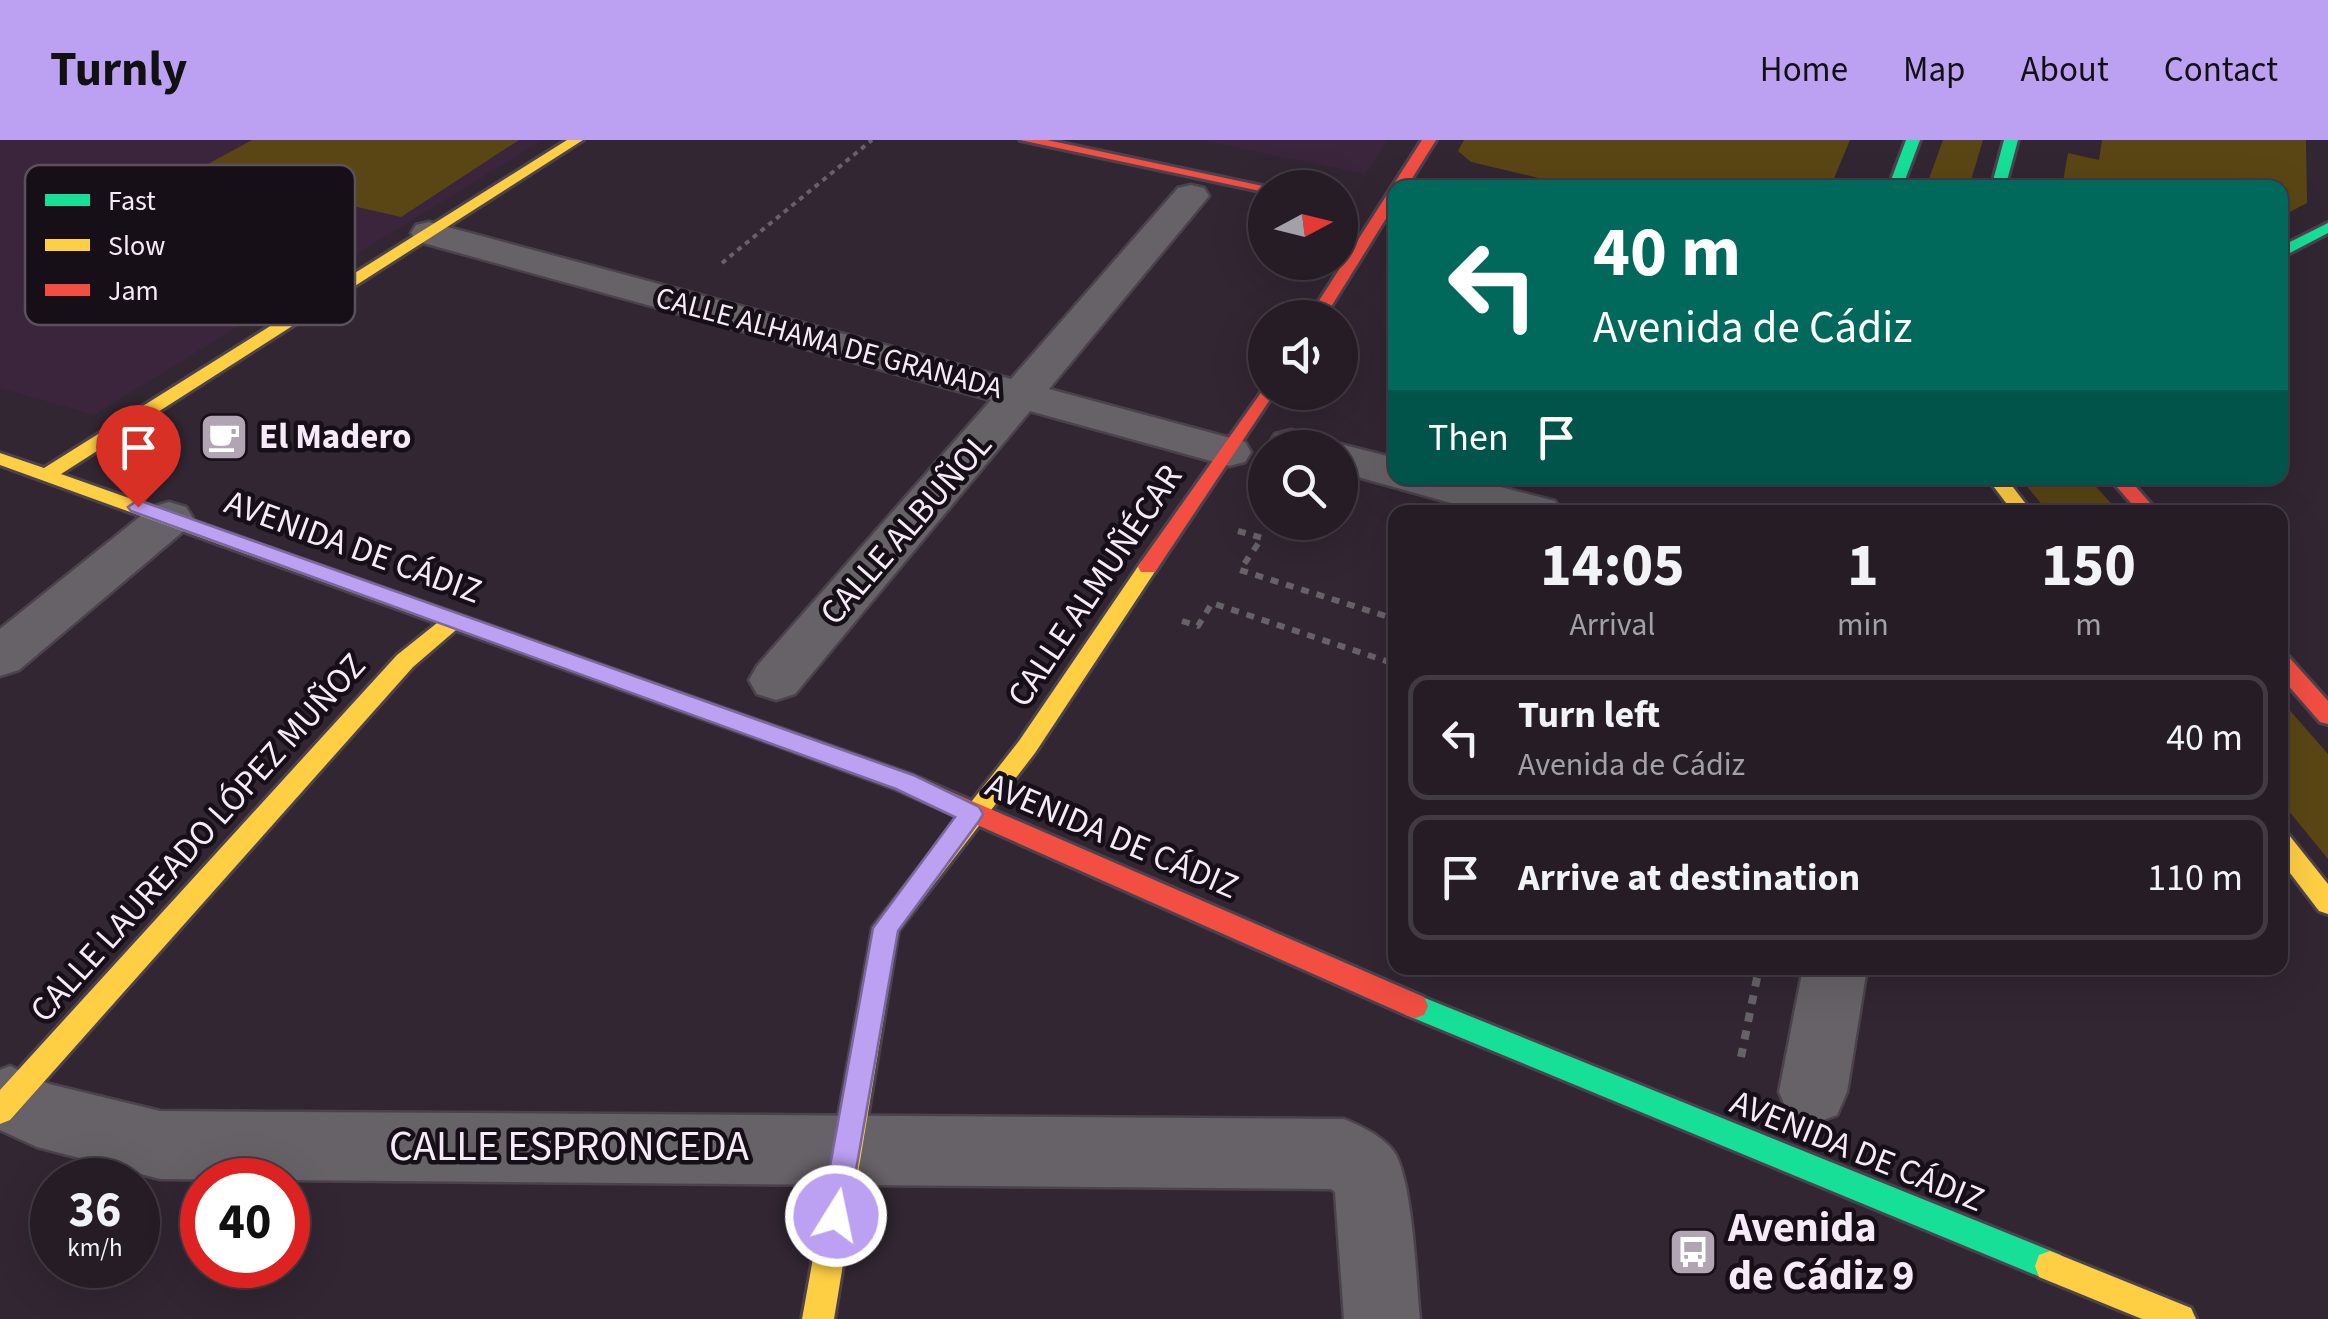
<!DOCTYPE html>
<meta charset="utf-8">
<style>
body{margin:0;font-family:"Source Sans 3",sans-serif;background:#312932;color:#f1f3f6;height:100vh;display:flex;flex-direction:column;font-size:38px;white-space:nowrap}
*{box-sizing:border-box;margin:0}
p{font-size:32px;color:#a3a1a7}
.icon{flex:none;width:55px;height:55px;fill:none;stroke:currentColor;stroke-width:2;stroke-linecap:round;stroke-linejoin:round}
.map{position:relative;flex:1;overflow:hidden}
.side{position:absolute;left:1388px;top:365px;width:900px;height:470px;display:flex;flex-direction:column;background:#251c26;border-radius:20px;box-shadow:0 10px 40px #0002,0 0 0 2px #423a43}
.side>*{flex:none}
.hud{position:absolute;left:1388px;top:40px;width:900px;height:305px;border-radius:20px;box-shadow:0 10px 40px #0002,0 0 0 2px #423a43;background:#00695c;color:#fff;overflow:hidden}
.needle{width:65px;rotate:83deg}
.controls{position:absolute;left:1248px;top:30px;display:grid;gap:20px}
.controls a{display:grid;place-items:center;width:110px;height:110px;border-radius:50%;background:#251c26;box-shadow:0 10px 40px #0002,0 0 0 2px #423a43;font-size:50px}
.speed{position:absolute;left:30px;top:1018px;display:flex;gap:20px;font-size:50px;font-weight:700;text-align:center}
.speed>*{display:grid;place-content:center;width:130px;height:130px;border-radius:50%;background:#251c26;box-shadow:0 10px 40px #0002,0 0 0 2px #423a43;line-height:1}
.speed small{font-size:25px;font-weight:400}
.speed .limit{border:15px solid #d22;background:#fff;color:#111}
.pin{position:absolute;display:grid;place-items:center;width:85px;height:85px;color:#fff;margin:-102px -42px;border-radius:50% 50% 50% 0;rotate:-45deg;box-shadow:0 0 10px #0007}
.pin .icon{rotate:45deg}
.me{position:absolute;width:110px;margin:-55px;rotate:10deg;stroke-linejoin:round;filter:drop-shadow(0 0 8px #0008)}
.turn{display:flex;align-items:center;gap:35px;height:210px;padding:0 40px;font-size:45px}
.turn .icon{width:130px;height:130px;stroke-width:2.5}
.turn b{display:block;font-size:70px;line-height:85px}
.then{display:flex;align-items:center;height:95px;padding:0 40px;background:#0003;gap:20px;font-size:38px}
.eta{display:flex;justify-content:space-evenly;align-items:center;height:170px;text-align:center}
.eta b{font-size:60px;font-weight:700;line-height:70px}
ul{padding:0;list-style:none}
li{display:flex;align-items:center;gap:30px;height:125px;margin:0 20px 15px;padding:0 20px;border:5px solid #423a43;border-radius:20px}
li div{flex:1}
li b{display:block;font-size:38px}
li em{font-style:normal}
header{display:flex;align-items:center;gap:60px;box-sizing:border-box;height:140px;padding:0 50px;background:#bca0f2;color:#111}
header strong{font-size:48px}
nav{display:flex;gap:55px;margin-inline-start:auto;font-size:35px}
.map>svg:first-child{display:block}
.built{fill:#3b253d}
.green{fill:#5a4615}
.lines{fill:none;stroke-linecap:round;stroke-linejoin:round}
.street-casing{stroke:#4c424d;stroke-width:5}
.fast-casing{stroke:#4c424d;stroke-width:6}
.slow-casing{stroke:#4c424d;stroke-width:6}
.jam-casing{stroke:#4c424d;stroke-width:6}
.path-far2{stroke:#676267;stroke-width:4;stroke-dasharray:5 5;stroke-linecap:butt}
.path-far1{stroke:#676267;stroke-width:6;stroke-dasharray:8 8;stroke-linecap:butt}
.path{stroke:#676267;stroke-width:8;stroke-dasharray:9 9;stroke-linecap:butt}
.street{fill:#676267;fill-rule:evenodd}
.fast{fill:#16e098;fill-rule:evenodd}
.slow{fill:#ffcf43;fill-rule:evenodd}
.jam{fill:#f24e42;fill-rule:evenodd}
.route{fill:#bca0f2;stroke:#7a689d;stroke-width:2.5}
.labels{text-anchor:middle;dominant-baseline:central;stroke-width:9;stroke-linejoin:round;paint-order:stroke}
.far-street-label{font-size:30px;fill:#f7eaf8;stroke:#170f18}
.poi-label{font-size:35px;font-weight:bold;fill:#f7eaf8;stroke:#170f18;text-anchor:start}
.street-label{font-size:35px;fill:#f7eaf8;stroke:#170f18}
.near-street-label{font-size:42px;fill:#f7eaf8;stroke:#170f18}
.near-poi-label{font-size:42px;font-weight:bold;fill:#f7eaf8;stroke:#170f18;text-anchor:start}
.key{fill:#170f18;stroke:#5a515b;stroke-width:2.5}
.key-label{font-size:28px;fill:#f7eaf8}
</style>
<header>
<strong>Turnly</strong>
<nav><a>Home</a><a>Map</a><a>About</a><a>Contact</a></nav>
</header>
<div class="map">
<svg width="2328" height="1179" viewBox="0 0 2328 1179">
<rect width="100%" height="100%" fill="#312632"/>
<g class="built">
<path d="M0,0H543L94,275L0,248Z"/>
<path d="M1200,0H1388L1365,34Z"/>
</g>
<g class="green">
<path d="M252,0H519L401,77L197,30Z"/>
<path d="M1464,0H1850L1830,48L1576,47L1471,22L1458,11Z"/>
<path d="M1943,0H1983L1969,47H1926Z"/>
<path d="M2102,0H2306L2307,63L2280,77V48L2062,47L2068,13L2099,20Z"/>
<path d="M2020,338H2088L2119,372H2048Z"/>
<path d="M2280,559L2328,614V719L2280,660Z"/>
</g>
<g class="lines">
<g class="street-casing">
<g id="street">
<path d="M1191,45L1204,48L1209,56L1049,249L1245,302L1251,312L1245,322L1229,326L1030,271L795,554L776,560L757,554L749,540L757,526L991,260L416,101L411,93L416,85L429,82L1011,239L1178,48Z"/>
<path d="M1291,290L1319,298L1325,308H1271L1269,304L1275,294Z"/>
<path d="M1340,304L1395,318V338H1465L1555,361L1562,372H1483L1340,332V308H1326Z"/>
<path d="M169,362L186,367L193,378L186,389L19,530L0,536V489L152,367Z"/>
<path d="M1803,828H1867L1847,952L1837,975L1813,984L1789,975L1779,952Z"/>
<path d="M10,926L49,944L160,971L1344,979C1361,986 1378,994 1391,1008C1413,1030 1416,1144 1420,1179H1344L1335,1052L1331,1049L160,1039L37,1007L0,990V930Z"/>
</g>
</g>
<g class="fast-casing">
<g id="fast">
<path d="M1906,0H1920L1902,48H1888Z"/>
<path d="M2004,0H2018L2005,48H1991Z"/>
<path d="M2328,83V93L2280,118V107Z"/>
<path d="M1415,854L2061,1115L2065,1126L2061,1137L2050,1141L1406,875L1402,866L1406,857Z"/>
</g>
</g>
<g class="slow-casing">
<g id="slow">
<path d="M567,0H583L61,334L787,591L790,597L787,603H771L456,490L413,527L10,980L0,984V950L397,515L437,483L0,325V313L44,328Z"/>
<path d="M1987,338H2006L2032,372H2013Z"/>
<path d="M1148,420L1158,427L1035,613L898,791L834,1179H802L873,787L1019,601L1141,422Z"/>
<path d="M2280,692L2289,695L2328,744V774L2319,771L2280,720Z"/>
<path d="M2050,1111L2191,1168L2196,1179H2142L2039,1137L2035,1126L2039,1115Z"/>
</g>
</g>
<g class="jam-casing">
<g id="jam">
<path d="M1020,0H1047L1272,48H1265V52Z"/>
<path d="M1422,0H1436L1406,48H1395V64L1324,178H1308Z"/>
<path d="M1265,247V252H1275L1155,432H1141L1138,427L1141,422Z"/>
<path d="M2109,338H2128L2158,372H2139Z"/>
<path d="M2280,514L2288,516L2328,561V584L2320,582L2280,536Z"/>
<path d="M779,588L912,635L1424,857L1428,866L1424,875L1415,878L1406,875L896,649L771,603L768,597L771,591Z"/>
</g>
</g>
<path class="path-far2" d="M722,123L872,0"/>
<g class="path-far1">
<path d="M1238,391L1262,398L1240,430L1395,479"/>
<path d="M1182,481L1198,486L1212,463L1395,524"/>
</g>
<path class="path" d="M1741,917L1759,828"/>
<use href="#street" class="street"/>
<use href="#fast" class="fast"/>
<use href="#slow" class="slow"/>
<use href="#jam" class="jam"/>
</g>
<path class="route" d="M138,360L913,635L979,667L983,674L979,681L898,791L846,1087L836,1091L825,1087L821,1076L873,788L955,677L896,649L131,371L128,367Z"/>
<defs>
<g id="cafe-square" transform="scale(2.5)"><rect x="-9" y="-9" width="18" height="18" rx="4" fill="#b2a5b3" stroke="#170f18"/><path d="M-5.5-4.5H6V0H3Q3 3.5 0 3.5H-2.5Q-5.5 3.5-5.5 0ZM3-3.2v2h1.7v-2ZM-6 4.5H4V6H-6Z" fill="#fff"/></g>
<g id="bus-square" transform="scale(2.5)"><rect x="-9" y="-9" width="18" height="18" rx="4" fill="#b2a5b3" stroke="#170f18"/><path d="M-5-6H5V4H4V6H2V4H-2V6H-4V4H-5ZM-3.5-4V0h7V-4ZM-3.5 1.2v1.5H-2V1.2ZM2 1.2v1.5H3.5V1.2Z" fill="#fff"/></g>
</defs>
<g fill-rule="evenodd">
<use href="#cafe-square" x="224" y="297"/>
<use href="#bus-square" x="1693" y="1112"/>
</g>
<g class="labels">
<g class="far-street-label">
<text transform="translate(829 203) rotate(15)">CALLE ALHAMA DE GRANADA</text>
</g>
<g class="poi-label">
<text x="259" y="297">El Madero</text>
</g>
<g class="street-label">
<text transform="translate(906 389) rotate(-49)">CALLE ALBUÑOL</text>
<text transform="translate(353 407) rotate(20)">AVENIDA DE CÁDIZ</text>
<text transform="translate(1095 446) rotate(-56)">CALLE ALMUÑÉCAR</text>
<text transform="translate(1112 696) rotate(23)">AVENIDA DE CÁDIZ</text>
<text transform="translate(198 698) rotate(-48)">CALLE LAUREADO LÓPEZ MUÑOZ</text>
<text transform="translate(1857 1011) rotate(22)">AVENIDA DE CÁDIZ</text>
</g>
<g class="near-street-label">
<text x="569" y="1007">CALLE ESPRONCEDA</text>
</g>
<g class="near-poi-label">
<text x="1728" y="1088">Avenida<tspan x="1728" dy="48">de Cádiz 9</tspan></text>
</g>
</g>
<rect x="25" y="25" width="330" height="160" rx="15" class="key"/>
<rect x="45" y="54" width="45" height="12" fill="#16e098"/>
<rect x="45" y="99" width="45" height="12" fill="#ffcf43"/>
<rect x="45" y="144" width="45" height="12" fill="#f24e42"/>
<g class="key-label">
<text x="108" y="70">Fast</text>
<text x="108" y="115">Slow</text>
<text x="108" y="160">Jam</text>
</g>
</svg>
<div class="controls">
<a><svg class="needle" viewBox="-14 -14 28 28"><path d="M0-13l5 13h-10z" fill="#e53935"/><path d="M0 13l5-13h-10z" fill="#a3a1a7"/></svg></a>
<a><svg class="icon" aria-label="sound" viewBox="0 0 24 24"><path d="M4 9h4l5-4v14l-5-4H4zM17 9q2 3 0 6"/></svg></a>
<a><svg class="icon" aria-label="search" viewBox="0 0 24 24"><circle cx="10" cy="10" r="6"/><path d="M15 15l6 6"/></svg></a>
</div>
<div class="speed"><div>36<small>km/h</small></div><div class="limit">40</div></div>
<div class="pin" style="left:138px;top:367px;background:#d93025"><svg class="icon" aria-label="arrive" viewBox="0 0 24 24"><path d="M6 21V4h12l-3 4 3 4H6"/></svg></div>
<svg class="me" style="left:836px;top:1076px" viewBox="-20 -20 40 40"><circle r="17" fill="#bca0f2" stroke="#fff" stroke-width="3"/><path d="M0-11L8 9 0 5-8 9z" fill="#fff"/></svg>
<div class="hud">
<div class="turn"><svg class="icon" aria-label="left" viewBox="0 0 24 24"><path d="M17 20v-9H6M10 6l-5 5 5 5"/></svg><div><b>40 m</b>Avenida de Cádiz</div></div>
<div class="then">Then<svg class="icon" aria-label="arrive" viewBox="0 0 24 24"><path d="M6 21V4h12l-3 4 3 4H6"/></svg></div>
</div>
<section class="side">
<div class="eta">
<div><b>14:05</b><p>Arrival</p></div>
<div><b>1</b><p>min</p></div>
<div><b>150</b><p>m</p></div>
</div>
<ul>
<li><svg class="icon" aria-label="left" viewBox="0 0 24 24"><path d="M17 20v-9H6M10 6l-5 5 5 5"/></svg><div><b>Turn left</b><p>Avenida de Cádiz</p></div><em>40 m</em></li>
<li><svg class="icon" aria-label="arrive" viewBox="0 0 24 24"><path d="M6 21V4h12l-3 4 3 4H6"/></svg><div><b>Arrive at destination</b></div><em>110 m</em></li>
</ul>
</section>
</div>
